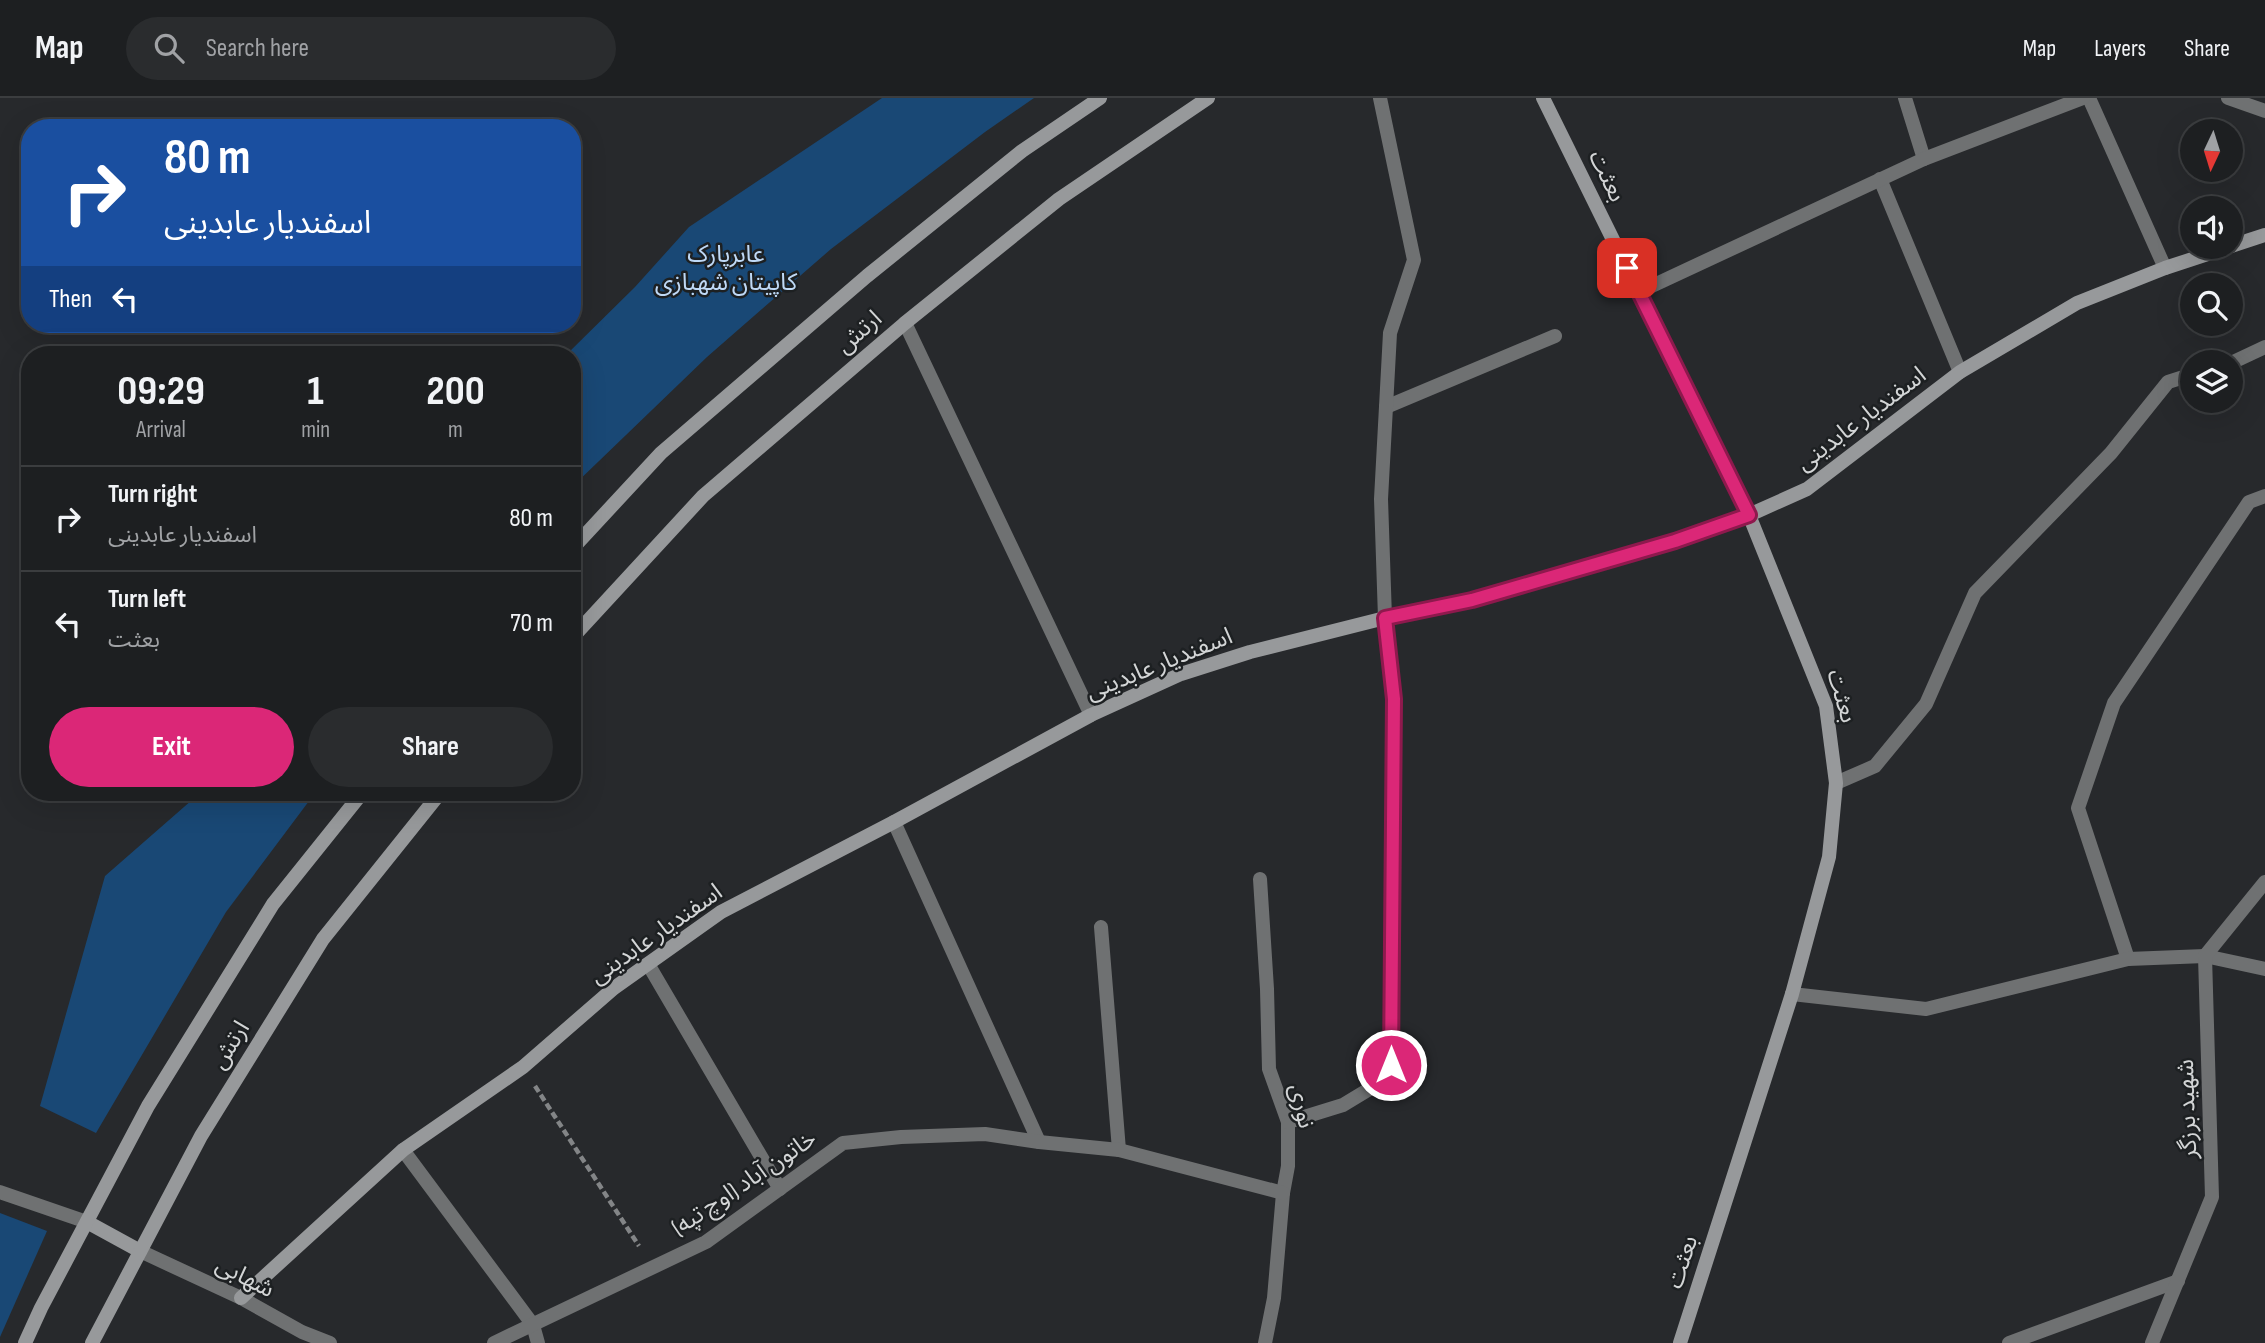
<!DOCTYPE html>
<meta charset="utf-8">
<style>
body{margin:0;font-family:"Sofia Sans Condensed","Noto Sans Arabic",sans-serif;background:#2a2c2e;color:#f1f3f6;height:100vh;display:flex;flex-direction:column;font-size:26px;white-space:nowrap}
*{box-sizing:border-box;margin:0}
p{font-size:23px;color:#a0a2a5}
.icon{flex:none;width:38px;height:38px;fill:none;stroke:currentColor;stroke-width:2;stroke-linecap:round;stroke-linejoin:round}
.map{position:relative;flex:1;overflow:hidden}
.side{position:absolute;left:21px;top:248px;width:560px;height:455px;display:flex;flex-direction:column;background:#1d1f21;border-radius:28px;box-shadow:0 7px 28px #0002,0 0 0 2px #3b3d3f}
.side>*{flex:none}
.banner{position:absolute;left:21px;top:21px;width:560px;height:214px;border-radius:28px;box-shadow:0 7px 28px #0002,0 0 0 2px #3b3d3f;background:#1a4fa0;color:#fff;overflow:hidden}
.needle{width:46px;rotate:184deg}
.tools{position:absolute;left:2180px;top:21px;display:grid;gap:14px}
.tools a{display:grid;place-items:center;width:63px;height:63px;border-radius:50%;background:#1d1f21;box-shadow:0 7px 28px #0002,0 0 0 2px #3b3d3f;font-size:35px}
.pin{position:absolute;display:grid;place-items:center;width:60px;height:60px;color:#fff;margin:-30px;border-radius:14px;box-shadow:0 4px 10px #0006}
.me{position:absolute;width:77px;margin:-38px;rotate:0deg;stroke-linejoin:round;filter:drop-shadow(0 0 5px #0008)}
.turn{display:flex;align-items:center;gap:24px;height:147px;padding:0 28px;font-size:32px}
.turn .icon{width:91px;height:91px;stroke-width:2.5}
.turn b{display:block;font-size:49px;line-height:60px}
.then{display:flex;align-items:center;height:66px;padding:0 28px;background:#0003;gap:14px;font-size:26px}
.eta{display:flex;justify-content:space-evenly;align-items:center;height:119px;text-align:center}
.eta b{font-size:42px;font-weight:700;line-height:49px}
.action{display:flex;gap:14px;margin-top:auto;padding:14px 28px}
.action a{flex:1;height:80px;border-radius:42px;background:#db2777;color:#fff;font-size:28px;font-weight:700;line-height:80px;text-align:center}
.action a+a{background:#2a2c2e;color:#f1f3f6}
ul{padding:0;list-style:none}
li{display:flex;align-items:center;gap:21px;height:105px;padding:0 28px;border-top:2px solid #3b3d3f}
li div{flex:1}
li b{display:block;font-size:26px}
li em{font-style:normal}
header{display:flex;align-items:center;gap:42px;box-sizing:border-box;height:98px;padding:0 35px;background:#1d1f21;border-bottom:2px solid #3b3d3f}
header strong{font-size:33px}
nav{display:flex;gap:38px;margin-inline-start:auto;font-size:24px}
.search{width:490px;height:63px;background:#2a2c2e;display:flex;align-items:center;gap:18px;box-sizing:border-box;padding:0 24px;border-radius:38px;color:#a0a2a5;font-size:26px}
.map>svg:first-child{display:block}
.green{fill:#194875}
.lines{fill:none;stroke-linecap:round;stroke-linejoin:round}
.path{stroke:#838587;stroke-width:4.5;stroke-dasharray:7 3.5;stroke-linecap:butt}
.lane{stroke:#6f7172;stroke-width:14}
.street{stroke:#6f7172;stroke-width:14}
.secondary{stroke:#97999b;stroke-width:14}
.route-casing{stroke:#8e194d;stroke-width:18}
.route{stroke:#db2777;stroke-width:12}
.labels{text-anchor:middle;dominant-baseline:central;stroke-width:5;stroke-linejoin:round;paint-order:stroke}
.street-label{font-size:24px;fill:#d3d5d6;stroke:#1d2022}
.park-label{font-size:24px;fill:#bfd9f6;stroke:#1d2022}
</style>
<header>
<strong>Map</strong>
<div class="search"><svg class="icon" aria-label="search" viewBox="0 0 24 24"><circle cx="10" cy="10" r="6"/><path d="M15 15l6 6"/></svg>Search here</div>
<nav><a>Map</a><a>Layers</a><a>Share</a></nav>
</header>
<div class="map">
<svg width="2265" height="1245" viewBox="0 0 2265 1245">
<rect width="100%" height="100%" fill="#27292c"/>
<g class="green">
<path d="M882,0H1034L985,34L831,151L707,259L572,389V257H566L635,189L689,129Z"/>
<path d="M200,695H315L226,814L96,1035L40,1008L105,778Z"/>
<path d="M0,1115L47,1133L0,1239Z"/>
</g>
<g class="lines">
<path class="path" d="M535,988L639,1148"/>
<g class="lane">
<path d="M1386,309L1555,238"/>
<path d="M894,724L1039,1044"/>
<path d="M1101,829L1119,1052"/>
<path d="M648,866L780,1091"/>
<path d="M403,1052L533,1227L538,1245"/>
</g>
<g class="street">
<path d="M1905,0L1924,61"/>
<path d="M2089,0L2165,170"/>
<path d="M2228,0L2265,13"/>
<path d="M1880,81L1960,274"/>
<path d="M1639,194L1924,61L2083,0"/>
<path d="M905,225L1091,617"/>
<path d="M2231,265L2265,249"/>
<path d="M1836,685L1875,668L1926,606L1975,495L2111,355L2168,284L2193,276"/>
<path d="M1260,781L1267,891L1269,971L1288,1024V1068L1283,1095L1274,1200L1265,1245"/>
<path d="M2128,861L2078,710L2114,605L2249,404L2265,398"/>
<path d="M1792,896L1926,911L2128,861L2205,858L2265,871"/>
<path d="M1288,1024L1343,1007L1376,987L1391,967L1394,601L1385,520L1381,401L1390,235L1414,162L1380,0"/>
<path d="M0,1094L87,1124"/>
<path d="M140,1153L241,1200L302,1234L330,1245"/>
<path d="M494,1245L706,1144L843,1045L901,1039L985,1036L1039,1044L1119,1052L1283,1095"/>
<path d="M2009,1245L2178,1183"/>
<path d="M2152,1245L2212,1099L2205,858L2265,784"/>
</g>
<g class="secondary">
<path d="M1543,0L1749,417L1826,608L1836,685L1829,759L1792,896L1680,1245"/>
<path d="M2231,148L2265,137"/>
<path d="M572,451L661,355L867,178L1022,53L1100,0"/>
<path d="M572,540L703,398L905,225L1059,101L1208,0"/>
<path d="M87,1124L140,1153"/>
<path d="M241,1200L403,1052L523,969L614,890L721,814L894,724L1091,617L1181,576L1250,554L1385,520L1472,502L1675,443L1749,417L1807,391L1960,274L2077,205L2165,170L2229,149"/>
<path d="M25,1245L41,1210L148,1008L273,806L362,695"/>
<path d="M92,1245L201,1038L323,841L440,695"/>
</g>
</g>
<g class="lines">
<g class="route-casing">
<path id="route" d="M1391,967L1394,601L1385,520L1472,502L1675,443L1749,417L1627,170"/>
</g>
<use href="#route" class="route"/>
</g>
<g class="labels">
<g class="street-label">
<text transform="translate(1607 78) rotate(64)">بعثت</text>
<text transform="translate(859 234) rotate(-41)">ارتش</text>
<text transform="translate(1861 321) rotate(-37)">اسفندیار عابدینی</text>
<text transform="translate(1159 566) rotate(-22)">اسفندیار عابدینی</text>
<text transform="translate(1842 598) rotate(74)">بعثت</text>
<text transform="translate(656 836) rotate(-35)">اسفندیار عابدینی</text>
<text transform="translate(230 947) rotate(-58)">ارتش</text>
<text transform="translate(1302 1008) rotate(77)">نوری</text>
<text transform="translate(2187 1011) rotate(-92)">شهید برزگر</text>
<text transform="translate(744 1085) rotate(-34)">خاتون آباد (اوچ تپه)</text>
<text transform="translate(1682 1164) rotate(-72)">بعثت</text>
<text transform="translate(245 1179) rotate(27)">شهابی</text>
</g>
<g class="park-label">
<text x="726" y="156">عابرپارک<tspan x="726" dy="28">کاپیتان شهبازی</tspan></text>
</g>
</g>
</svg>
<div class="tools">
<a><svg class="needle" viewBox="-14 -14 28 28"><path d="M0-13l5 13h-10z" fill="#e53935"/><path d="M0 13l5-13h-10z" fill="#a0a2a5"/></svg></a>
<a><svg class="icon" aria-label="sound" viewBox="0 0 24 24"><path d="M4 9h4l5-4v14l-5-4H4zM17 9q2 3 0 6"/></svg></a>
<a><svg class="icon" aria-label="search" viewBox="0 0 24 24"><circle cx="10" cy="10" r="6"/><path d="M15 15l6 6"/></svg></a>
<a><svg class="icon" aria-label="layers" viewBox="0 0 24 24"><path d="M12 4l9 5-9 5-9-5zM3 14l9 5 9-5"/></svg></a>
</div>
<div class="pin" style="left:1627px;top:170px;background:#d93025"><svg class="icon" aria-label="arrive" viewBox="0 0 24 24"><path d="M6 21V4h12l-3 4 3 4H6"/></svg></div>
<svg class="me" style="left:1391px;top:967px" viewBox="-20 -20 40 40"><circle r="17" fill="#db2777" stroke="#fff" stroke-width="3"/><path d="M0-11L8 9 0 5-8 9z" fill="#fff"/></svg>
<div class="banner">
<div class="turn"><svg class="icon" aria-label="right" viewBox="0 0 24 24"><path d="M7 20v-9h11M14 6l5 5-5 5"/></svg><div><b>80 m</b>اسفندیار عابدینی</div></div>
<div class="then">Then<svg class="icon" aria-label="left" viewBox="0 0 24 24"><path d="M17 20v-9H6M10 6l-5 5 5 5"/></svg></div>
</div>
<section class="side">
<div class="eta">
<div><b>09:29</b><p>Arrival</p></div>
<div><b>1</b><p>min</p></div>
<div><b>200</b><p>m</p></div>
</div>
<ul>
<li><svg class="icon" aria-label="right" viewBox="0 0 24 24"><path d="M7 20v-9h11M14 6l5 5-5 5"/></svg><div><b>Turn right</b><p>اسفندیار عابدینی</p></div><em>80 m</em></li>
<li><svg class="icon" aria-label="left" viewBox="0 0 24 24"><path d="M17 20v-9H6M10 6l-5 5 5 5"/></svg><div><b>Turn left</b><p>بعثت</p></div><em>70 m</em></li>
</ul>
<div class="action"><a>Exit</a><a>Share</a></div>
</section>
</div>
